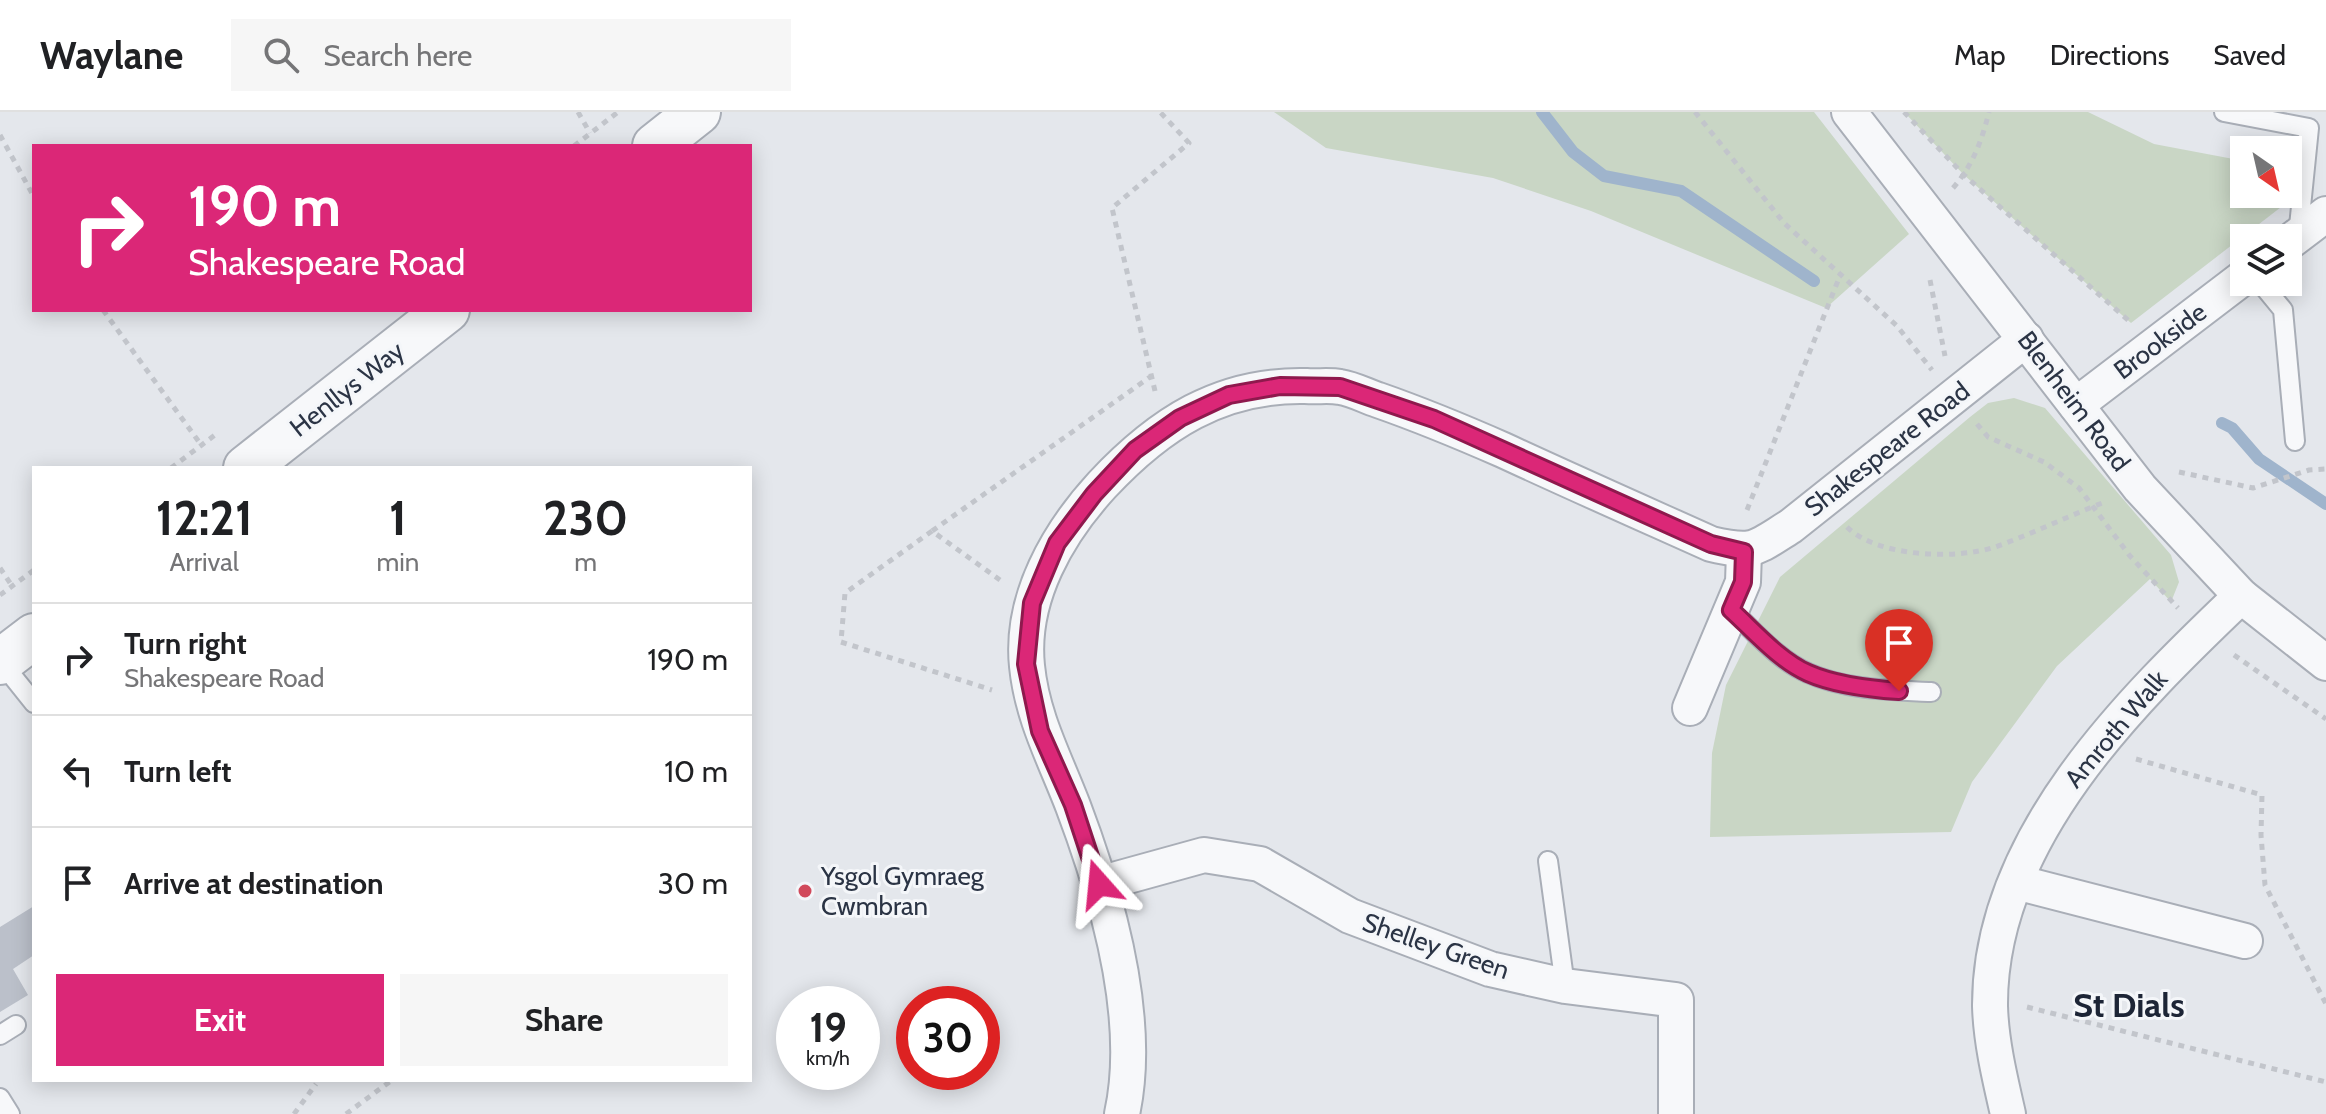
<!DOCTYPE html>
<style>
body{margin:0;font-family:Cabin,sans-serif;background:#f6f6f6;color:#202124;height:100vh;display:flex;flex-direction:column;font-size:30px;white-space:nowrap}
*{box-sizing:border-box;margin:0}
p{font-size:26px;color:#757577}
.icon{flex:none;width:44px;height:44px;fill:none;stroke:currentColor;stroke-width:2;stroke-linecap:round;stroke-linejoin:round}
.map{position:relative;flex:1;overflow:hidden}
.side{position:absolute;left:32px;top:354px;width:720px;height:616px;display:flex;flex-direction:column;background:#fff;border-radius:0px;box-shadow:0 4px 20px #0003}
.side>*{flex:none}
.guide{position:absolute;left:32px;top:32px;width:720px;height:168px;border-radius:0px;box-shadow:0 4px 20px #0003;background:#db2777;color:#fff;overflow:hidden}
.needle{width:52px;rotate:146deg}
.controls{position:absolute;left:2230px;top:24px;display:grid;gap:16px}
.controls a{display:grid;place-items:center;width:72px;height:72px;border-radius:0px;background:#fff;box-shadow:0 4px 20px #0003;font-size:40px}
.speed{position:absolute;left:776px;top:874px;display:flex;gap:16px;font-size:40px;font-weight:700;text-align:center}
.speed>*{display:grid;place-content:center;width:104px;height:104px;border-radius:50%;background:#fff;box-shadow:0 4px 20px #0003;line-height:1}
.speed small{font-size:20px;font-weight:400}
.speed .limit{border:12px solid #d22;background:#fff;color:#111}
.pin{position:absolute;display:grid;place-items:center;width:68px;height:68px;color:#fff;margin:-82px -34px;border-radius:50% 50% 50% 0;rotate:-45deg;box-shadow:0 0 8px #0007}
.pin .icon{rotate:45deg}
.me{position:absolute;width:88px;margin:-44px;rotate:342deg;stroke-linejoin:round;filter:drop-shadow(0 0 6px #0008)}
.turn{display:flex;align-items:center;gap:28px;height:168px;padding:0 24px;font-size:36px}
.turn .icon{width:104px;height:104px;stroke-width:2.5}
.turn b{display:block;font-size:56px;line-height:68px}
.eta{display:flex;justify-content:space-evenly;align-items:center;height:136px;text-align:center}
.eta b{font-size:48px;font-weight:700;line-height:56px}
.action{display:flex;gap:16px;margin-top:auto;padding:16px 24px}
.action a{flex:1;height:92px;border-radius:0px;background:#db2777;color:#fff;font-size:32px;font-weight:700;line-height:92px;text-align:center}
.action a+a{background:#f6f6f6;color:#202124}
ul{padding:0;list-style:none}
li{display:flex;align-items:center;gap:24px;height:112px;padding:0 24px;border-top:2px solid #e0e0e0}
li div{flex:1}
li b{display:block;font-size:30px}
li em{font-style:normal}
header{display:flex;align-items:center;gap:48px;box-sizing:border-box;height:112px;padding:0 40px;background:#fff;border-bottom:2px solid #e0e0e0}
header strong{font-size:38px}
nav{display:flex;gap:44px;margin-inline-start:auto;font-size:28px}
.search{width:560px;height:72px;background:#f6f6f6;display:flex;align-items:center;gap:20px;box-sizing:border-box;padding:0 28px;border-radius:0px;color:#757577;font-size:30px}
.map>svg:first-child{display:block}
.green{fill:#c9d6c5}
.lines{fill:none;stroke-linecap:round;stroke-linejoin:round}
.stream{stroke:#9fb4cc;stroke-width:12}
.building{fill:#bbc0ca}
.service-casing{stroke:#a9aeb7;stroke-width:22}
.minor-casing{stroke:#a9aeb7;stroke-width:38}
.tertiary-casing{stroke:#a9aeb7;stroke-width:48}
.path{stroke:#c2c5cb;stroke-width:5;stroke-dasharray:6 6;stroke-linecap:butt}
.service{stroke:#f7f8fa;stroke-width:18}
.minor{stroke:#f7f8fa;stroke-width:34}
.tertiary{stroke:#f7f8fa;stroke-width:44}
.route-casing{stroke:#8e194d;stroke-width:20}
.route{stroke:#db2777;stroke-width:14}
.poi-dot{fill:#d1495b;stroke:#f4f6f9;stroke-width:3}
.labels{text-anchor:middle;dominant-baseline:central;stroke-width:6;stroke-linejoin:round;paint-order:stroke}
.street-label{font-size:26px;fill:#2b3445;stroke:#f4f6f9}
.poi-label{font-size:26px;fill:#2b3445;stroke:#f4f6f9;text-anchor:start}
.district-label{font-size:34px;font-weight:bold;fill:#1d2536;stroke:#f4f6f9}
</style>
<header>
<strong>Waylane</strong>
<div class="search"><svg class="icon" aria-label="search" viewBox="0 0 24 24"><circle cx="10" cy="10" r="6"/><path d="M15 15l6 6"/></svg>Search here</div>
<nav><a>Map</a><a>Directions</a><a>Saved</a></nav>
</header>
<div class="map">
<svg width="2326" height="1002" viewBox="0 0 2326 1002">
<rect width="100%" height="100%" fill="#e4e7ec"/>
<g class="green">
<path d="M1274,0H1814L1909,122L1826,196L1591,99L1493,66L1326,36Z"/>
<path d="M1904,0H2088L2154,32L2244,49V82H2281L2285,92L2131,211L1964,63Z"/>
<path d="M2014,286L2045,296L2171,443L2179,470L2171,490L2150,467L2057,554L1972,670L1951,720L1710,725L1712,641L1726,573L1780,465L1970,305L1988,291Z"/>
</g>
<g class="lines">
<g class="stream">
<path d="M1542,0L1573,40L1604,64L1681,79L1814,169"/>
<path d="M2222,311L2232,316L2259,347L2326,392"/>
</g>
</g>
<path class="building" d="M34,794V843L13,857L28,883L0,900V815Z"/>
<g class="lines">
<g class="service-casing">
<g id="service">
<path d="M2224,0L2309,16L2298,124"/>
<path d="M2260,170L2283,198L2295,329"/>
<path d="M1731,498C1754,519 1779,549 1808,561C1846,578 1890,578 1931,580"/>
<path d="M1,550L34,591"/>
<path d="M1548,749L1565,874"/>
<path d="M0,923L16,913"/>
<path d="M0,986L10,1002"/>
</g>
</g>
<g class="minor-casing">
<g id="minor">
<path d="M1849,0L2140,376L2241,484L2326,551"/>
<path d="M2288,131L2326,102"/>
<path d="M2076,293L2244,165"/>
<path d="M1690,596L1743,470L1744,440"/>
<path d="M2016,770L2245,829"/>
<path d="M1099,772L1204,743L1260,752L1350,804L1490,857L1565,874L1676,888V1002"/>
<path d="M1122,1002C1143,906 1107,784 1073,694C1055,647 1032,605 1027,554C1020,486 1058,421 1102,373C1159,312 1220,272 1306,274C1317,275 1329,273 1340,275C1353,277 1366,284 1378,288C1421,303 1462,320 1503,338C1572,370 1642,401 1711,432C1755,442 1754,437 1791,414L2026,227"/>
<path d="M2008,1002C2000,967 1991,930 1990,894C1989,727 2130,590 2241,484"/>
</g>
</g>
<g class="tertiary-casing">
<g id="tertiary">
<path d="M655,34L698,0"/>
<path d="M246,356L447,198"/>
<path d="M0,550L34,524"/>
</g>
</g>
<g class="path">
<path d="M578,0L590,21"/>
<path d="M1695,0L1784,111L1897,214L1932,258"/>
<path d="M1904,0L1964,63L2129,209"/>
<path d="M0,23L34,85"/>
<path d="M574,34L618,0"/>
<path d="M1953,76C1973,53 1982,28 1989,0"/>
<path d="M1930,168L1945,244"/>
<path d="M103,198L202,334"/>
<path d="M1155,279L1112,96L1189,31L1160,0"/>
<path d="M1977,312L1988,325L2044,350L2079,376L2130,444L2178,496"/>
<path d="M171,356L215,323"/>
<path d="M2179,360L2253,376L2309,358L2326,357"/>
<path d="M1747,398L1841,161"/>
<path d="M1847,415C1877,445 1956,448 1995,435C2032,422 2068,404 2105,390"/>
<path d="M932,419L845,481L841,530L992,578"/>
<path d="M0,456L12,474"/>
<path d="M1000,468L932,419L1150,265"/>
<path d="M0,483L34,458"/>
<path d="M2234,543L2326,607"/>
<path d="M2136,647L2262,683L2261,723L2265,773L2326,892"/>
<path d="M2027,895L2326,970"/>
<path d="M294,1002L316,972"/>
<path d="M346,1002L392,968"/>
</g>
<use href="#service" class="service"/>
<use href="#minor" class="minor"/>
<use href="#tertiary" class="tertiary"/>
</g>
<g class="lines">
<g class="route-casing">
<path id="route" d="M1099,772L1073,693L1040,619L1026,552L1032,491L1057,431L1094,382L1135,338L1180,306L1229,283L1280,274L1340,275L1434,307L1711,432L1744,440L1743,470L1731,498C1754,519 1779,548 1808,561C1835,573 1870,577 1899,579"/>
</g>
<use href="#route" class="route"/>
</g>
<circle class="poi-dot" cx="805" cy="779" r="8"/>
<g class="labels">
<g class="street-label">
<text transform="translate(2160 229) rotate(-37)">Brookside</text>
<text transform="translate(347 277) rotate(-38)">Henllys Way</text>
<text transform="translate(2074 289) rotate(53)">Blenheim Road</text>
<text transform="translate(1887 337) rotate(-38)">Shakespeare Road</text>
<text transform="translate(2116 617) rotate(-50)">Amroth Walk</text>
<text transform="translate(1436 834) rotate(19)">Shelley Green</text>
</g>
<g class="poi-label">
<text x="821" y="764">Ysgol Gymraeg<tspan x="821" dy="30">Cwmbran</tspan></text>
</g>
<g class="district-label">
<text x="2129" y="893">St Dials</text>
</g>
</g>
</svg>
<div class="controls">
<a><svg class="needle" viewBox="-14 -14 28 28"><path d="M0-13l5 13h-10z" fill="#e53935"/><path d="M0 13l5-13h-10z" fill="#757577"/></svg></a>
<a><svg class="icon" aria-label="layers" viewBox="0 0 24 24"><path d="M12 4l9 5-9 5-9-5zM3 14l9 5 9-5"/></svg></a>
</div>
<div class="speed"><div>19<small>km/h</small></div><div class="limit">30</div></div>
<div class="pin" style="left:1899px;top:579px;background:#d93025"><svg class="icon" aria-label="arrive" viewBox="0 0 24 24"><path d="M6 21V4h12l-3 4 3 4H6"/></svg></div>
<svg class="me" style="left:1099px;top:772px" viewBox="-20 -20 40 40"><path d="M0-17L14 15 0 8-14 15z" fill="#db2777" stroke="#fff" stroke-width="4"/></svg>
<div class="guide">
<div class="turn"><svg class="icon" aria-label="right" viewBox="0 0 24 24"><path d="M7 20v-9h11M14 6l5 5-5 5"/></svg><div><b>190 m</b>Shakespeare Road</div></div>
</div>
<section class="side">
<div class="eta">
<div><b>12:21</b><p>Arrival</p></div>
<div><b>1</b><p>min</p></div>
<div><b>230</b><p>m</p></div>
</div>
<ul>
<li><svg class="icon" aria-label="right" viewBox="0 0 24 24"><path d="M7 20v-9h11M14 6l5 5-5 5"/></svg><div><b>Turn right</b><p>Shakespeare Road</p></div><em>190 m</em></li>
<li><svg class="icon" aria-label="left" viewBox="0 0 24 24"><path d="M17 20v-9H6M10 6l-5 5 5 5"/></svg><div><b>Turn left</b></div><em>10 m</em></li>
<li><svg class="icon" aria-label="arrive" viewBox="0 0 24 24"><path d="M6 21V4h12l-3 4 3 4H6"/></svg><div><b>Arrive at destination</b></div><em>30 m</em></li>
</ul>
<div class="action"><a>Exit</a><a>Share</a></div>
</section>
</div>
